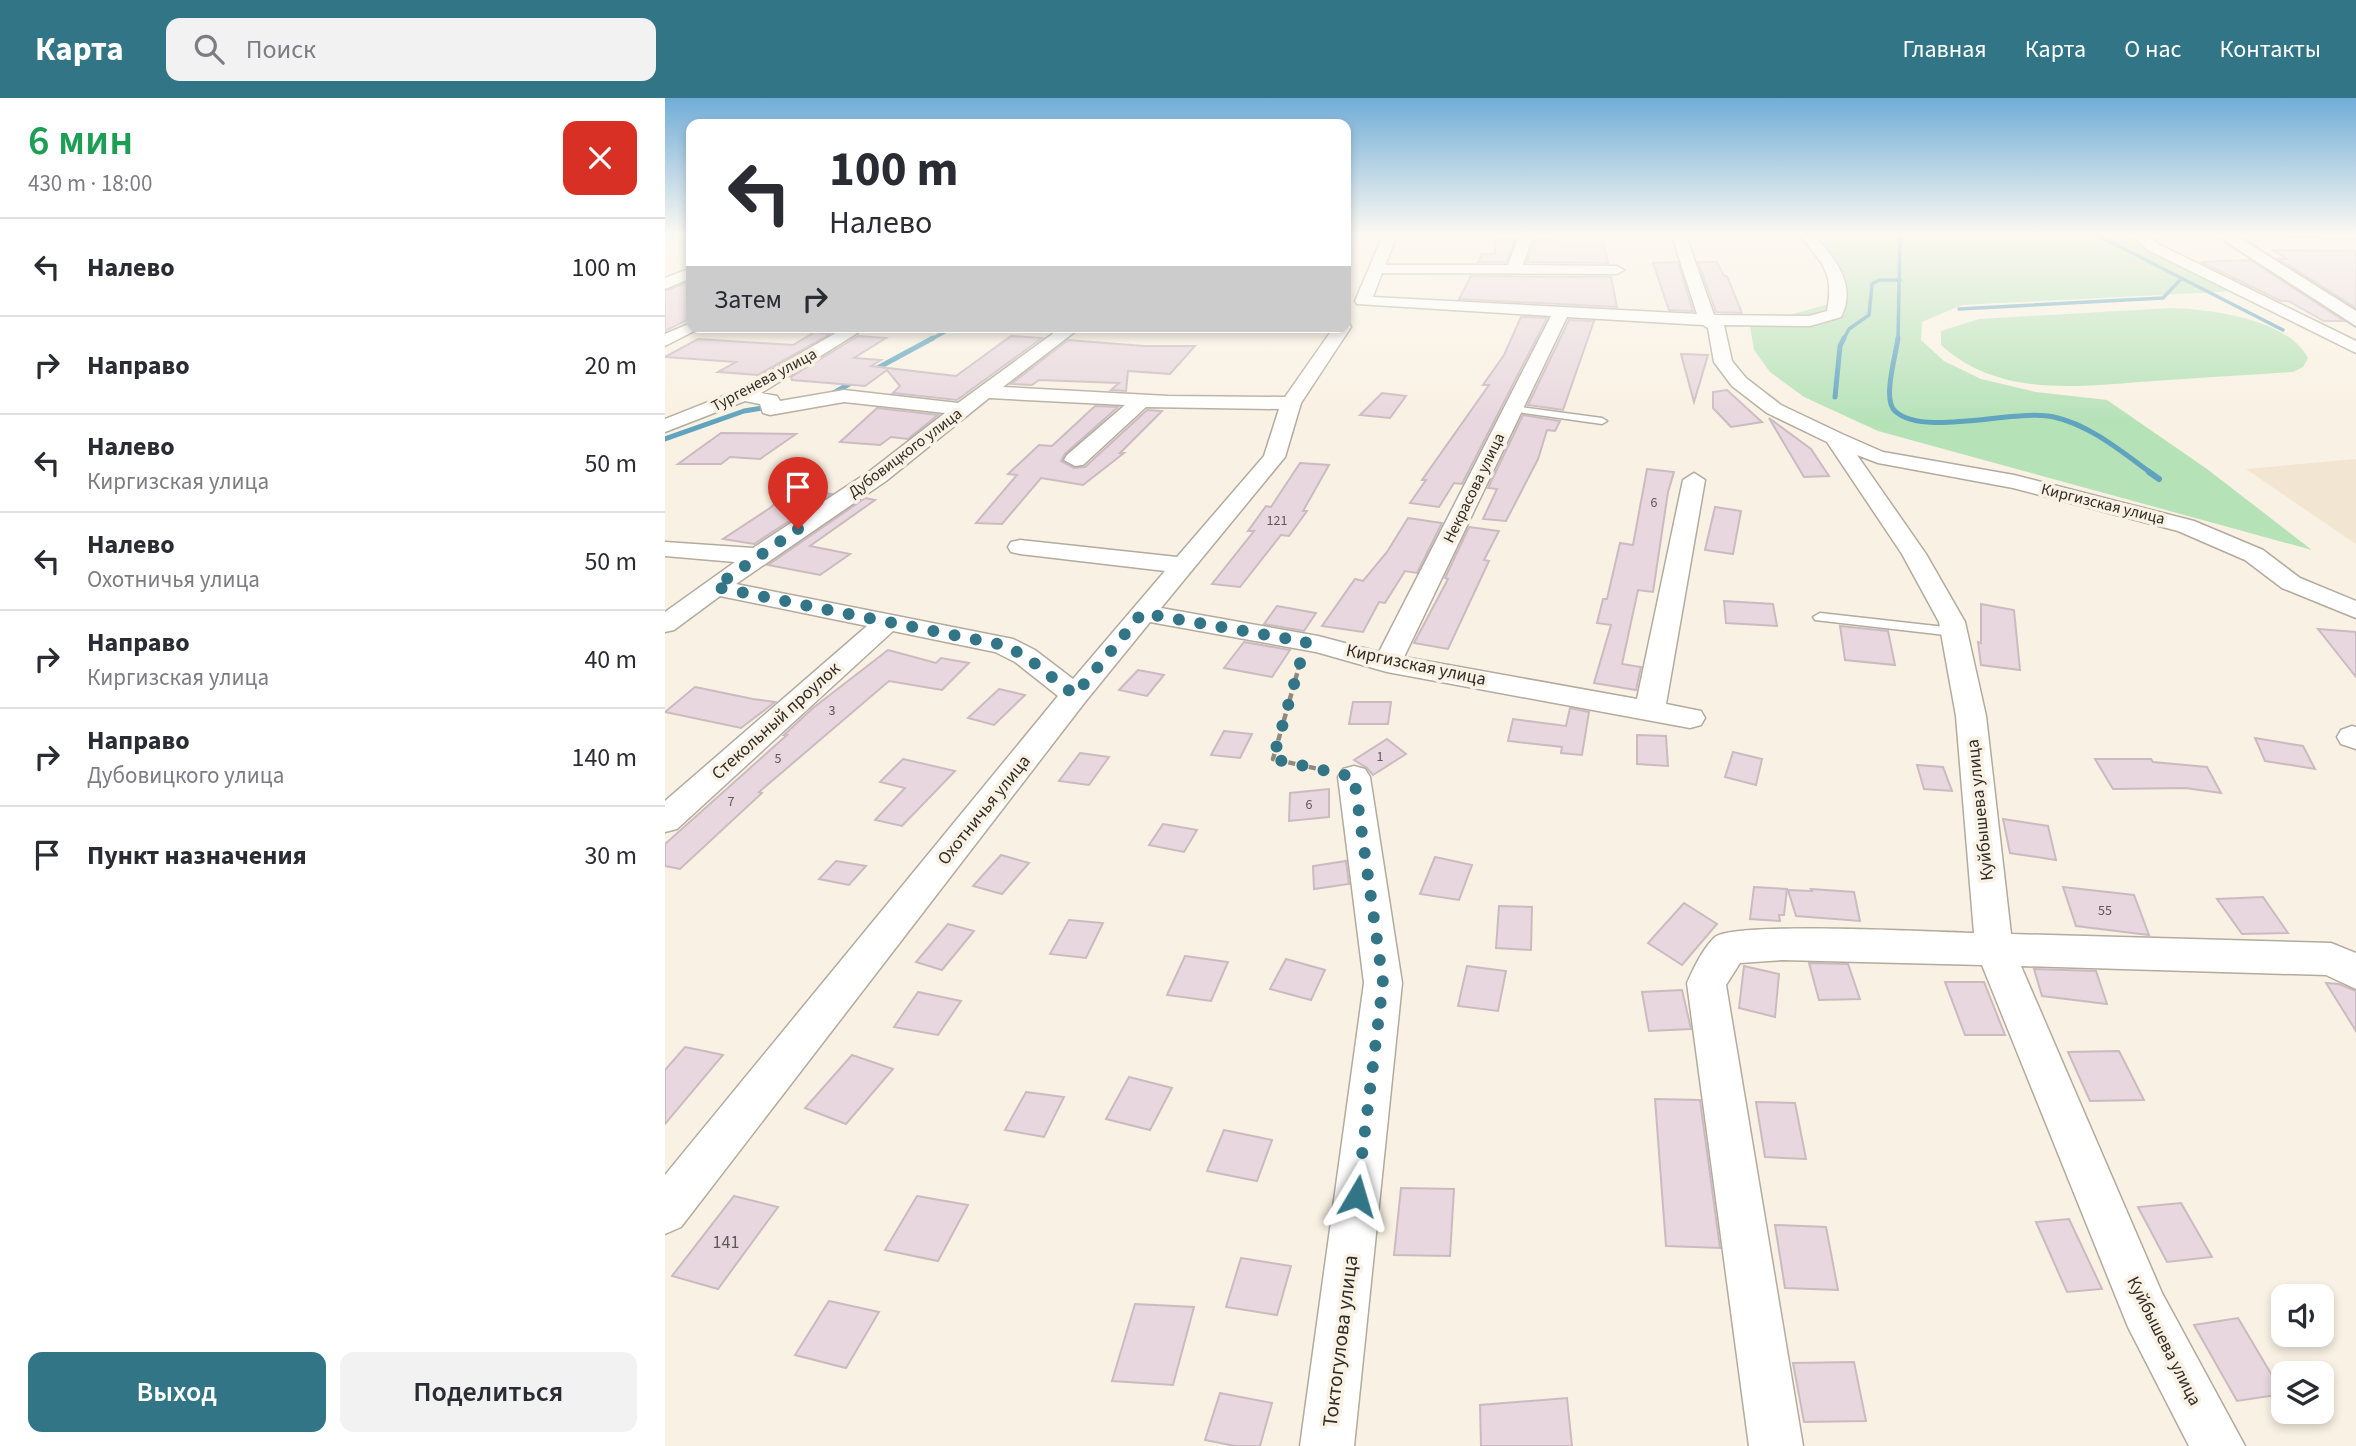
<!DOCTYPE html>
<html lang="ru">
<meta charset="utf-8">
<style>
body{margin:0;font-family:"Source Sans 3",sans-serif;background:#f2f2f3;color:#2b2b33;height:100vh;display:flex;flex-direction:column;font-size:26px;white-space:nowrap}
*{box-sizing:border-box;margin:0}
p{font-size:23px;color:#7c7c81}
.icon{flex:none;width:38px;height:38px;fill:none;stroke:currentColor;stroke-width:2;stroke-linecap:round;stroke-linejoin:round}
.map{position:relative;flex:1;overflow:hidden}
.details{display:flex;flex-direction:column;background:#fff;width:665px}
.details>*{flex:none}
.banner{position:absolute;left:21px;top:21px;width:665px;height:214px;border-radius:14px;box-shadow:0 4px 10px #0003;background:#fff;color:#2b2b33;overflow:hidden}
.fabs{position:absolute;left:1606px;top:1186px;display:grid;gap:14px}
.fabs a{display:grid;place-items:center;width:63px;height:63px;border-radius:14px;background:#fff;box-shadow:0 4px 10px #0003;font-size:35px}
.pin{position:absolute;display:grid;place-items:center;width:60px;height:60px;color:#fff;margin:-72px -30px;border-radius:50% 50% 50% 0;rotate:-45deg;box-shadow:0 0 7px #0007}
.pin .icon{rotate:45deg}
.me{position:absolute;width:77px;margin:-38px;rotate:7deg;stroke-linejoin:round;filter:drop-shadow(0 0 5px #0008)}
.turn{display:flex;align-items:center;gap:24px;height:147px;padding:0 28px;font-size:32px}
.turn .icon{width:91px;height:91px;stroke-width:2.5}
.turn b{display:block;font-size:49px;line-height:60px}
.then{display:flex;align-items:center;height:66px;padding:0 28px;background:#0003;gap:14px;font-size:26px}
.round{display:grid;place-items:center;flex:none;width:74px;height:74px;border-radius:14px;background:#f2f2f3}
.summary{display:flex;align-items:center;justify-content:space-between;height:119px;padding:0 28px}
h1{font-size:42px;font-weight:600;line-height:52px;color:#1e9e55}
.button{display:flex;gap:14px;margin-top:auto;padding:14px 28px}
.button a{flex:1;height:80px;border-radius:14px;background:#327586;color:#fff;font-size:28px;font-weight:600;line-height:80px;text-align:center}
.button a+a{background:#f2f2f3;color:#2b2b33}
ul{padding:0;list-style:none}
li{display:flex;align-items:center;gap:21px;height:98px;padding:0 28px;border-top:2px solid #e1e1e2}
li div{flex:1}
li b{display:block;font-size:26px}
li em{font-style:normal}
header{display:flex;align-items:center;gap:42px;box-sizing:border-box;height:98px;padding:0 35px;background:#327586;color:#fff}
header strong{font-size:33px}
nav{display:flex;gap:38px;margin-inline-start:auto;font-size:24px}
.search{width:490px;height:63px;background:#f2f2f3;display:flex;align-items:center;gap:18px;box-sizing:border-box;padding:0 24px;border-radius:14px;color:#7c7c81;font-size:26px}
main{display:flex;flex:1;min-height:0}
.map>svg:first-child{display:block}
.built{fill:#f2e6d2}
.green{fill:#b6e2b8}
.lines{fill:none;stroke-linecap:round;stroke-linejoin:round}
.stream-far2{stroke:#5fa3be;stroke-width:3.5}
.stream-far1{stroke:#5fa3be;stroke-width:5}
.stream{stroke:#5fa3be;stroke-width:6}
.building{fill:#e8d7de;stroke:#cbbbc1;stroke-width:2}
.service-casing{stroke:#b2ab9e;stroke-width:3}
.minor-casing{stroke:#b2ab9e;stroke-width:3}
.tertiary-casing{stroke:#b2ab9e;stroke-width:4}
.path{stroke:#8f8980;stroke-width:4.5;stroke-dasharray:7 3.5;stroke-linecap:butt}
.service{fill:#fff;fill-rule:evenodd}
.minor{fill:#fff;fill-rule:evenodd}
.tertiary{fill:#fff;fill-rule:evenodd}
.route{stroke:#327586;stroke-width:12;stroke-dasharray:0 21.6}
.labels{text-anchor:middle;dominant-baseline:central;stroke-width:7;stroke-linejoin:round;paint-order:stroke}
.number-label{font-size:14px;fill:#5e5856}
.far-street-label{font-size:16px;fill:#302d28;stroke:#f9f1e3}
.street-label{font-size:18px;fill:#302d28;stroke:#f9f1e3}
.near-number-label{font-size:18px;fill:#5e5856}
.near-street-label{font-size:21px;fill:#302d28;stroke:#f9f1e3}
</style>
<header>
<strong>Карта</strong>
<div class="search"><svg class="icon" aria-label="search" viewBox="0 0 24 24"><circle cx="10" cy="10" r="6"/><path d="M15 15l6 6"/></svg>Поиск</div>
<nav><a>Главная</a><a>Карта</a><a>О нас</a><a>Контакты</a></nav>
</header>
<main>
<section class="details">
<div class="summary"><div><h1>6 мин</h1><p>430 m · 18:00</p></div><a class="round" style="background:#d93025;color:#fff"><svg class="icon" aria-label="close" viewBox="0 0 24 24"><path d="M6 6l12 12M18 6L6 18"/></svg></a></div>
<ul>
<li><svg class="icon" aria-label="left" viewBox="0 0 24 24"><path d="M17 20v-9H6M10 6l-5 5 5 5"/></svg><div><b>Налево</b></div><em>100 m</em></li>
<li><svg class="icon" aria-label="right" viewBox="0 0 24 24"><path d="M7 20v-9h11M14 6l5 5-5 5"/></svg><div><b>Направо</b></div><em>20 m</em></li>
<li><svg class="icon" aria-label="left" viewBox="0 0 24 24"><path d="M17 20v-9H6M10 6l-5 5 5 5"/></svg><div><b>Налево</b><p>Киргизская улица</p></div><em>50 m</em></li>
<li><svg class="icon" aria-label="left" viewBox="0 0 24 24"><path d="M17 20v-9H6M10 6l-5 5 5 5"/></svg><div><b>Налево</b><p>Охотничья улица</p></div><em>50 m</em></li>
<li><svg class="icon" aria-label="right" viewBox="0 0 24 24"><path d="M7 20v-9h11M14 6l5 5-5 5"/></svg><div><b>Направо</b><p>Киргизская улица</p></div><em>40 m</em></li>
<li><svg class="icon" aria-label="right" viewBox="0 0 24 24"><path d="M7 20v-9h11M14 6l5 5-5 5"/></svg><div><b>Направо</b><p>Дубовицкого улица</p></div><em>140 m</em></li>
<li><svg class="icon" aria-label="arrive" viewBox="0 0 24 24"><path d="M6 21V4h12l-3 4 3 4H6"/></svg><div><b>Пункт назначения</b></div><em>30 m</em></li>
</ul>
<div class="button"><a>Выход</a><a>Поделиться</a></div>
</section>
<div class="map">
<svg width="1691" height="1348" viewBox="0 0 1691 1348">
<rect width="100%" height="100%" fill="#f9f1e3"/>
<path class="built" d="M1691,361V446L1581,371Z"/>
<g class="green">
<path d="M1153,135H1459L1572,193L1297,207L1257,224L1256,242L1279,263L1316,281L1371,294L1442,302L1542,371L1647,452L1213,333L1139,299L1105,274L1089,252L1085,228L1174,203L1176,172Z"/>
<path d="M1505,210C1545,211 1623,221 1643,260L1638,269L1628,274C1582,277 1535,280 1489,283C1415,288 1336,301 1276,247V233L1314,221Z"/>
</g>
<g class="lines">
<g class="stream-far2">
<path d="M1428,135L1618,232"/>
<path d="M1294,211L1498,200L1516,181"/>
<path d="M265,242L289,229"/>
<path d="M1178,242L1184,231L1204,217L1207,186L1214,182H1235"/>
<path d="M1233,242L1235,135"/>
</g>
<g class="stream-far1">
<path d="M1233,240C1231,257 1217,302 1230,313C1258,340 1351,310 1389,319C1425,327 1457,354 1486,375"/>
<path d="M207,273L268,240"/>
<path d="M165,297L193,281"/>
<path d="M1170,299L1175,248L1179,240"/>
<path d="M0,341L79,313L104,309"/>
</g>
<path class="stream" d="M1484,374L1494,381"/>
</g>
<g class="building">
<path d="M886,137H936L943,165L862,164L870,142H887Z"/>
<path d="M830,142H850L841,164H813L817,156H830Z"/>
<path d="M1608,152L1691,153V210L1614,161H1622Z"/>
<path d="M1585,162L1679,223H1659L1623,203H1616L1536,164Z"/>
<path d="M1013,164L1028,213L1004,212L988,165Z"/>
<path d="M1033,164H1052L1059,178H1062L1077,215L1051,214Z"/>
<path d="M806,178L946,179L952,209L794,201Z"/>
<path d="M26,183V220L0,233V193Z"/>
<path d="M856,219L882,220L797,386L789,385L774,409L745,405L761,382H757L824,287H818L839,257Z"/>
<path d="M904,222L929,223L898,312L863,307Z"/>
<path d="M150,234L165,236L93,277L53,274L71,264L0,259L33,241L128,247Z"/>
<path d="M193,238L221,240L189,260L216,262L206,268L291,278L346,238L377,240L292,302L228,295L235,288L222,272L200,288L127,282L126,279Z"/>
<path d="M403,242L479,248H530L505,276L463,273L461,293L446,292L454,285L374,282L367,287L346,286Z"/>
<path d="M1016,256L1043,257L1029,304Z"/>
<path d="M1062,292L1097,324L1066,329L1048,310V294Z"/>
<path d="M717,295L741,298L725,320L695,317Z"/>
<path d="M430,308L453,309L400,356L396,363L409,370L420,369L482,312L497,313L455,355H459L418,387L376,380L337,426L311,425L352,377L343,376L374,347L387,348Z"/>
<path d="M212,310L273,317L243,341L226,339L215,347L175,344Z"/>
<path d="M858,317L895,323L890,333L882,332L873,361L841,423L818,421L832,391L823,390Z"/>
<path d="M1104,320L1146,351L1164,378L1139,379Z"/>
<path d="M56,335L131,336L95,361L65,359L56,366H13Z"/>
<path d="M635,365L664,367L638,413H642L624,438L616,437L575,489L547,486L589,433H583L601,408L606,409Z"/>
<path d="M982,371L1009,374L1003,394L988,494L973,492L957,566L976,569L971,592L929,585L946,527L932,525L938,501H942L955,445L968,447Z"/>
<path d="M126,391L166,396L89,446L58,441L105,410Z"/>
<path d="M200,400L210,402L145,448L185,456L155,477L103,467Z"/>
<path d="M1050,409L1076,413L1068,456L1040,452Z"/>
<path d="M743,420L777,425L752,475L740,473L720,505L714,504L698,534L657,528L690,481L698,483L722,454Z"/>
<path d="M804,429L834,433L819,462L824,463L783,551L749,545L783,481L780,480Z"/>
<path d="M1059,503L1108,506L1112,528L1061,525Z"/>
<path d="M1316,506L1349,512L1355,572L1316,567L1313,544L1316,545Z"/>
<path d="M612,508L651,515L639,533L599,526Z"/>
<path d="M1175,528L1223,533L1230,567L1180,562Z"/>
<path d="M1653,531L1691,534V579Z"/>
<path d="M579,544L625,552L607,579L559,570Z"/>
<path d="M223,552L271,565L276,560L304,565L277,592L224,583L94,694L97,695L15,771L0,768V746L122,637H119L148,610Z"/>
<path d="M473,572L499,577L482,598L454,592Z"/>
<path d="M30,589L88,601L110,604L76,630L0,614Z"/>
<path d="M334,591L360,597L329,627L303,620Z"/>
<path d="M688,604H726L723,626H684Z"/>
<path d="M905,610L924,614L917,657L896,655L897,649L843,643L848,621L901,628Z"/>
<path d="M559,633L587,636L575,660L546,657Z"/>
<path d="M972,637L1001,638L1003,668L972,666Z"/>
<path d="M1590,640L1638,648L1650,671L1600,663Z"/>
<path d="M722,641L741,656L708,677L702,670L689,662Z"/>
<path d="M1068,654L1097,661L1091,687L1060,679Z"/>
<path d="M415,655L444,659L424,687L394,683Z"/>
<path d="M238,661L290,673L237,728L210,722L240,690L215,684Z"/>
<path d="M1430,661H1486L1488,664L1542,669L1556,695L1520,690L1448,691Z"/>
<path d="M1252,667L1278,669L1287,693L1259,691Z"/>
<path d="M664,691V719L624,723L625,695Z"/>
<path d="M1338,721L1383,728L1391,762L1345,755Z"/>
<path d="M498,726L532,732L519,754L484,747Z"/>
<path d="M336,757L364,765L337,796L308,788Z"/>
<path d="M770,759L807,767L794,802L755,796Z"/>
<path d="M171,763L201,768L184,787L154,781Z"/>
<path d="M681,763L684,786L649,791L648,768Z"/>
<path d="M1089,789L1122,791L1119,817H1114L1115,823L1085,821Z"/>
<path d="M1398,789L1469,797L1484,837L1411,828Z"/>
<path d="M1146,791L1189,794L1195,823L1131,818L1123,792L1147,793Z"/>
<path d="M1598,799L1623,835L1577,836L1552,801Z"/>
<path d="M1019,805L1052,826L1017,867L983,845Z"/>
<path d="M834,808L867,809L866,852L831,850Z"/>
<path d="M404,822L438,825L421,860L385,856Z"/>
<path d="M283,826L309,833L277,872L251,864Z"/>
<path d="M520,858L563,864L546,903L502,897Z"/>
<path d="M621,861L660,872L646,902L605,891Z"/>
<path d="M1144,865L1183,866L1195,901L1154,902Z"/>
<path d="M802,868L841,873L833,913L793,908Z"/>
<path d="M1079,868L1114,876L1110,919L1074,910Z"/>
<path d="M1369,871L1431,873L1442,906L1377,898Z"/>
<path d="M1280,884H1319L1340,937H1300Z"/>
<path d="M1661,885L1674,886L1691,893V933Z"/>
<path d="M1017,892L1026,931L984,933L977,894Z"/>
<path d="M253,894L296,903L273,937L229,929Z"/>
<path d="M20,949L58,957L0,1026V972Z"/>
<path d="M1454,953L1479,1002L1425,1003L1403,954Z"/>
<path d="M187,957L228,971L181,1026L140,1010Z"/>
<path d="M464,979L507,990L485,1032L441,1021Z"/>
<path d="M361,994L399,999L379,1039L340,1032Z"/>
<path d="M990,1001L1035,1002L1055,1150L1001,1148Z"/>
<path d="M1091,1004L1130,1005L1141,1061L1100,1059Z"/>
<path d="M559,1032L607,1042L592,1083L542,1073Z"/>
<path d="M736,1090L789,1091L785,1158L729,1157Z"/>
<path d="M69,1098L113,1109L53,1191L7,1178Z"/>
<path d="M252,1098L303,1107L273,1163L220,1152Z"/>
<path d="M1516,1105L1547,1159L1502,1164L1473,1109Z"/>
<path d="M1404,1121L1437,1191L1402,1194L1371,1124Z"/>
<path d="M1110,1127L1161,1129L1173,1192L1120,1190Z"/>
<path d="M576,1160L626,1168L612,1217L561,1209Z"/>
<path d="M164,1203L214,1214L181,1270L130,1257Z"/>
<path d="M470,1206L529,1209L508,1287L447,1283Z"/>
<path d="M1573,1220L1618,1296L1572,1303L1529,1227Z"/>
<path d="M1189,1264L1201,1323L1139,1324L1128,1265Z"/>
<path d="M555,1295L607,1305L595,1348H570L540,1342Z"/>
<path d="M902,1300L907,1348H816L815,1307Z"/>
</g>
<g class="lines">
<g class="service-casing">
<g id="service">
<path d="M848,308L937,320L942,323L937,326L845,313L843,311Z"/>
<path d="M1155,515L1289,530L1296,534L1289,538L1150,522L1148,519Z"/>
</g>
</g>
<g class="minor-casing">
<g id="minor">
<path d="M719,135H733L720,167H843L855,135H869L858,167L952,168L959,172L952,176L717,175L708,199L1032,216L1006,135H1020L1049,217L1144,218L1162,213C1170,172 1156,165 1133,135H1147C1168,158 1193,186 1176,219L1145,228L1059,227L1067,263L1081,280L1116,307L1177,336L1218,354L1349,377L1529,423L1598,452L1635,480L1691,503V520L1617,490L1580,462L1513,433L1348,390L1213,365L1192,357L1261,456L1300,524L1321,618L1346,836L1666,845L1691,855V891L1661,877L1356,868L1497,1195L1580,1348H1524L1463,1229L1317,867L1117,862L1075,865L1061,887L1138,1348H1084L1022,885C1028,871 1039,849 1050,839C1070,823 1272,834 1309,835L1291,618L1274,524L1237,456L1162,344L1102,315L1067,288L1049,264L1043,230L1038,227L902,219L739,559L972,601L1018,382L1029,375L1040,382L1001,606L1036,613L1040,620L1036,627L1025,630L722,574L651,554L485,524L420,604L16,1129L0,1136V1077L393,598L350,564L330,554L228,533L12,731L0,734V703L202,528L55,498L9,532L0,534V514L70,464L0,458V444L88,450L205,373L280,315L179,304L105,317L98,315L95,306L80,303L0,334V321L71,293L181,229H202L96,295L112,298L115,303L179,292L293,305L397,229H416L338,289L503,298L620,299L669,229H681V225H684L686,229L636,305L620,359L496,510L653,538L714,554L886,218L692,206L690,203ZM324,300L460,307L402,357L399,362L410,368L418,367L481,309L614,311L599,358L512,459L355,442L346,444L343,449L346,454L355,456L500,473L408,581L370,552L348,541L71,486L221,383Z"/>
<path d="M1465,135H1480L1493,146L1691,243V255L1483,152Z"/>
<path d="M1615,135H1691V140L1622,139Z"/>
<path d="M26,170V180L0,191V180Z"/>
<path d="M26,225V229H37L0,248V236Z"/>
<path d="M1687,628L1691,629V651L1676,646L1672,639L1676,632Z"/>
<path d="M689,668L700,671L705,679L737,885L689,1348H635L699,885L673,679L678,671Z"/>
</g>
</g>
<g class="tertiary-casing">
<path id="tertiary" d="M1548,135H1567L1691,213V228Z"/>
</g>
<path class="path" d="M635,565L608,661L663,673"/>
<use href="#service" class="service"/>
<use href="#minor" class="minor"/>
<use href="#tertiary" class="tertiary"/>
</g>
<linearGradient id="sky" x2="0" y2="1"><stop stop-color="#71add7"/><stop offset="0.42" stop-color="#fcf9f2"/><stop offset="1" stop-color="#fcf9f2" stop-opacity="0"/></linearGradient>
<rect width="1691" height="324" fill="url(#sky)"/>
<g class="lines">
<path class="route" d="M133,431L50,489L338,547L360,558L410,597L477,515L641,544L608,661L689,679L718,885L692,1098"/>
</g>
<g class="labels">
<g class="number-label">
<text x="989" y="405">6</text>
<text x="612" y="423">121</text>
<text x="167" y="613">3</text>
<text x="715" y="659">1</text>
<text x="113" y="661">5</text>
<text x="66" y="704">7</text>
<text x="644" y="707">6</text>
<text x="1440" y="813">55</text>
</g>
<g class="far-street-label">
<text transform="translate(99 282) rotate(-28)">Тургенева улица</text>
<text transform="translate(240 355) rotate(-37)">Дубовицкого улица</text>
<text transform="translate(809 390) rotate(-64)">Некрасова улица</text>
<text transform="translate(1438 406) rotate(14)">Киргизская улица</text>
</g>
<g class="street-label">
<text transform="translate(751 567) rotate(12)">Киргизская улица</text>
<text transform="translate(111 623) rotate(-42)">Стекольный проулок</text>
<text transform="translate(319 712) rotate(-51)">Охотничья улица</text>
<text transform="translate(1315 712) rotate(-96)">Куйбышева улица</text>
<text transform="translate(1499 1243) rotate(63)">Куйбышева улица</text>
</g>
<g class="near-number-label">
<text x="61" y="1144">141</text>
</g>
<g class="near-street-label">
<text transform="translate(675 1243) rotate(-83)">Токтогулова улица</text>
</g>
</g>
</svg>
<div class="fabs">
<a><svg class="icon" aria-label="sound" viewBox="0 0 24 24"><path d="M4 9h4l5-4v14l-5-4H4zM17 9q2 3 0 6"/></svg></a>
<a><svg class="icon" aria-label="layers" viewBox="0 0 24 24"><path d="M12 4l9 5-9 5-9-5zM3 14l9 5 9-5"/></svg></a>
</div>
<div class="pin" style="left:133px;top:431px;background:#d93025"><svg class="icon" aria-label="arrive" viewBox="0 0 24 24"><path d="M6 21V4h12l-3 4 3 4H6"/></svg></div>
<svg class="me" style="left:692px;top:1098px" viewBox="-20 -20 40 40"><path d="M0-17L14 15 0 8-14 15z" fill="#327586" stroke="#fff" stroke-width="4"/></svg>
<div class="banner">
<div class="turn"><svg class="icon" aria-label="left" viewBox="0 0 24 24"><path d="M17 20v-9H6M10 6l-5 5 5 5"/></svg><div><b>100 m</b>Налево</div></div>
<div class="then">Затем<svg class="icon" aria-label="right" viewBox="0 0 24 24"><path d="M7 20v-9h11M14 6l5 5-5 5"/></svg></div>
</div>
</div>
</main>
